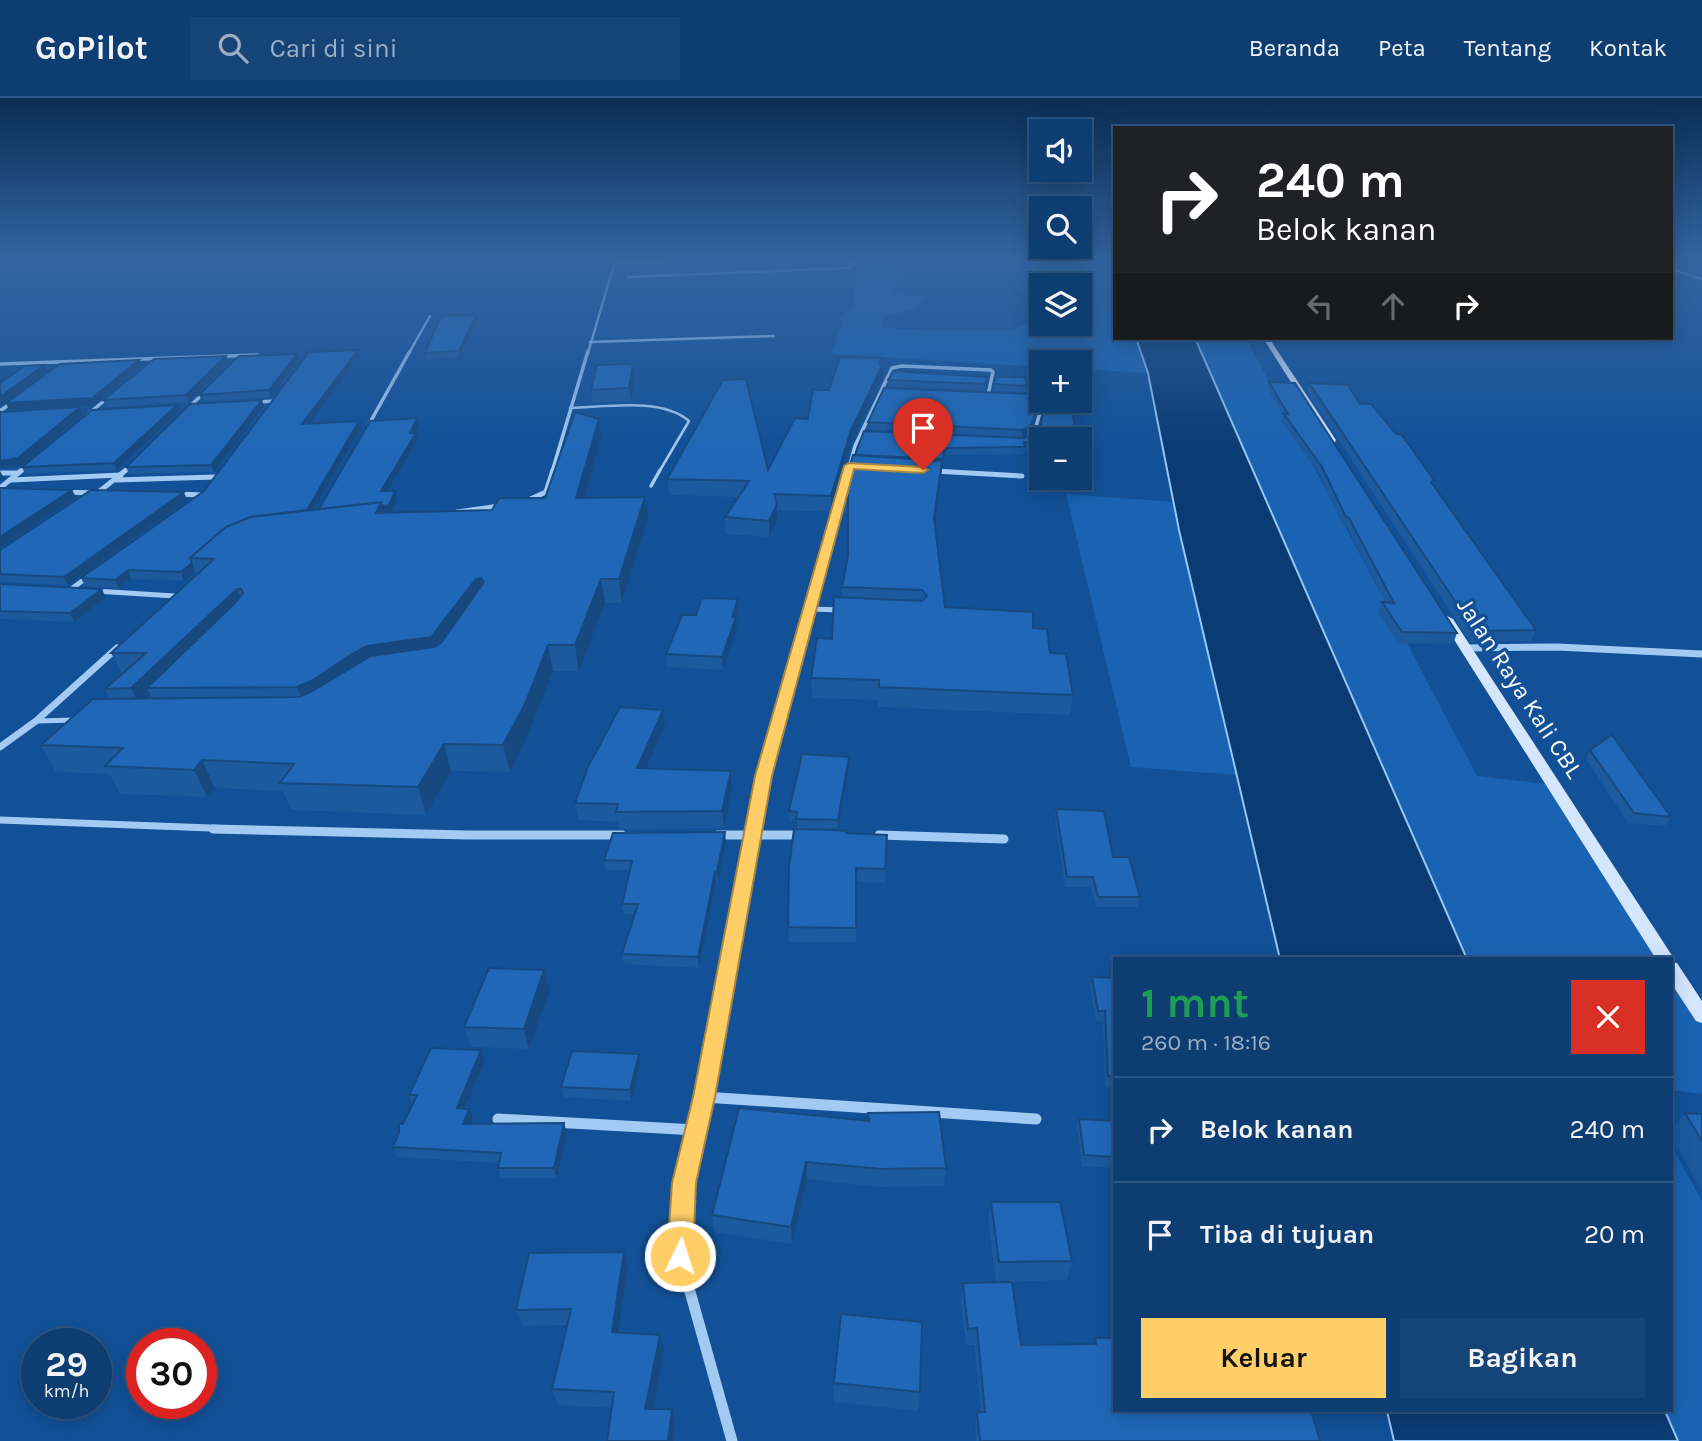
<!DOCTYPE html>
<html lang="id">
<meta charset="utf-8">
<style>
body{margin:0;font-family:Karla,sans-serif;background:#174476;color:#f1f3f6;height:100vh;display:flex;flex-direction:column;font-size:26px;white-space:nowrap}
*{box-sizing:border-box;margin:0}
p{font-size:23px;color:#9baec3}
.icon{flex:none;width:38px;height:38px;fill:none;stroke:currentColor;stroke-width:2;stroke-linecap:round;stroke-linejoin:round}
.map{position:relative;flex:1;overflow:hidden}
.panel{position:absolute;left:1113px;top:859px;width:560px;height:455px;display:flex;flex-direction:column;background:#0e3d71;border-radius:0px;box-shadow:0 4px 18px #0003,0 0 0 2px #2e5684}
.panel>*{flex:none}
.hud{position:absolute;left:1113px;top:28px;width:560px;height:214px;border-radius:0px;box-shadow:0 4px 18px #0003,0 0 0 2px #2e5684;background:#202124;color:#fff;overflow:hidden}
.tools{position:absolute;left:1029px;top:21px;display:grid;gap:14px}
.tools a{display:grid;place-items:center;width:63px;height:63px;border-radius:0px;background:#0e3d71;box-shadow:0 4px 18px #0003,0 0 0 2px #2e5684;font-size:35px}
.speed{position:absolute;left:21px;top:1230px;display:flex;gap:14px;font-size:35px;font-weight:700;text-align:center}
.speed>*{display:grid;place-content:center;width:91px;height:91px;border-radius:50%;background:#0e3d71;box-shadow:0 4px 18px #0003,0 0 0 2px #2e5684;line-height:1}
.speed small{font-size:18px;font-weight:400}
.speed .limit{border:10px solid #d22;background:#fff;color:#111}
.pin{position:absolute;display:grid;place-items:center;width:60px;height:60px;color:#fff;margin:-72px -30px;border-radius:50% 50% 50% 0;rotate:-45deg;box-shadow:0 0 7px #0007}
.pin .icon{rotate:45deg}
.me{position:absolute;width:77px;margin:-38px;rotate:4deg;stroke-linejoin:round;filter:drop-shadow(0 0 5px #0008)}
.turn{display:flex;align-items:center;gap:24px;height:147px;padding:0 28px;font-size:32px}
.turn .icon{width:91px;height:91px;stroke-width:2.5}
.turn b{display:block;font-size:49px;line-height:60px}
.lanes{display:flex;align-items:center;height:66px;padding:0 28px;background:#0003;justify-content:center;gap:35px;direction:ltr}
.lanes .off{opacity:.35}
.round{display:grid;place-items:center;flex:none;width:74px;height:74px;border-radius:0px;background:#174476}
.headline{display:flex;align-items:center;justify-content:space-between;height:119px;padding:0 28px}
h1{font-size:42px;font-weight:700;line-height:52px;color:#1e9e55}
.cta{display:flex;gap:14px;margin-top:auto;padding:14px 28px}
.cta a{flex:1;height:80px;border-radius:0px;background:#ffce66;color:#111;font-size:28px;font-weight:700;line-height:80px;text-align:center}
.cta a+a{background:#174476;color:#f1f3f6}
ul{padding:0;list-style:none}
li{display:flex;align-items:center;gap:21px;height:105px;padding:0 28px;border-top:2px solid #2e5684}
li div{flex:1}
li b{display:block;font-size:26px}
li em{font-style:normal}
header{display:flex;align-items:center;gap:42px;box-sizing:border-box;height:98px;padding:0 35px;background:#0e3d71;border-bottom:2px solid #2e5684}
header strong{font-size:33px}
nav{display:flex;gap:38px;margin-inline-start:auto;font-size:24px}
.search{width:490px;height:63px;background:#174476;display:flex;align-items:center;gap:18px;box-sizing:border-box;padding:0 24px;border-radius:0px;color:#9baec3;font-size:26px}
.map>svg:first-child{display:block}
.green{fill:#1a63b2}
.water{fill:#0b3b73;stroke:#95c6f6;stroke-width:2}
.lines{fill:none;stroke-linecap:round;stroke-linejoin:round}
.lane-far2{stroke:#a3caf3;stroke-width:2.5}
.lane-far1{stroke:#a3caf3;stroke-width:3.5}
.lane{stroke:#a3caf3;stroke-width:5}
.street-far5{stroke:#a3caf3;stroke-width:2.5}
.street-far4{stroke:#a3caf3;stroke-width:3.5}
.street-far3{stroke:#a3caf3;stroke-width:5}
.street-far2{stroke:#a3caf3;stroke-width:7}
.street-far1{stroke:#a3caf3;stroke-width:9}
.street{stroke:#a3caf3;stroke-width:11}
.secondary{fill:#d3e6fd;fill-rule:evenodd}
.wall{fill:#1c599d}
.shaded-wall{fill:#164980}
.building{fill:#2068b7;stroke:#164980;stroke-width:2}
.route{fill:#ffce66;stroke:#a68642;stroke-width:2}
.labels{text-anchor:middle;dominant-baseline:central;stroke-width:7;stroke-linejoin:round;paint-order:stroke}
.street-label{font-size:24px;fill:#fff;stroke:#125197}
</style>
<header>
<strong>GoPilot</strong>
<div class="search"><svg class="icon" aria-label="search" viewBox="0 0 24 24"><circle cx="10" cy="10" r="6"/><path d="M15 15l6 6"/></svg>Cari di sini</div>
<nav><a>Beranda</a><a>Peta</a><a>Tentang</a><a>Kontak</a></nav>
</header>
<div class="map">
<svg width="1702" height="1343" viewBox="0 0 1702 1343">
<rect width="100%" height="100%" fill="#125197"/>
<g class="green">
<path d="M1026,163H1112L1115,176V240H1136L1148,275L1080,271V264H1041V269L832,256L843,222L837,221L854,208L855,179L864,171L902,173L891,195L924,198L917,211L884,218L883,230L937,233L1014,232L1041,216V226H1080V187H1041V215L1020,193L1030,177Z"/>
<path d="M1195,240H1246L1477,678L1546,686L1667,861H1467Z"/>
<path d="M1066,396L1173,404L1237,677L1131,669Z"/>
<path d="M1671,868L1702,912V996L1671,992Z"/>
<path d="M1671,1048L1702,1103V1343H1678L1665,1313L1671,1312Z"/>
</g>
<g class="water">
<path d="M1136,240H1195L1467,861H1280L1179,432L1148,275Z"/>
<path d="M1387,1313H1665L1678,1343H1394Z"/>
</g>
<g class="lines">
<g class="lane-far2">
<path d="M590,244L774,238"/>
<path d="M570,310C605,309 662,299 689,323L659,374"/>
</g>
<path class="lane-far1" d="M651,388L660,372"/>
<path class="lane" d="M36,623L76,622"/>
<g class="street-far5">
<path d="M614,165L675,163"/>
<path d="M1671,171L1702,181"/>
<path d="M628,179L849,170L855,163"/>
<path d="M409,255L430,218"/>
<path d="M588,255L615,163"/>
</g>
<g class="street-far4">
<path d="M0,266L258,257"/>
<path d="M1022,298L1041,299"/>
<path d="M255,304L276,303"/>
<path d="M187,311L206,293"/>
<path d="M0,313L14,303"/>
<path d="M87,317L110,298"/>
<path d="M368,328L410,253"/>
<path d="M1033,340L1040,314"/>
<path d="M934,373L946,374"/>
<path d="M20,374L30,365"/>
<path d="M124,374L132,367"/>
<path d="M552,374L588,253"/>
<path d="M848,374L855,348L892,270L902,268L991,272L993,274L988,297"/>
</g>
<g class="street-far3">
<path d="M934,373L1022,378"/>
<path d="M0,375H18"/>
<path d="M11,382L121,377"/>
<path d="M116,382L215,379"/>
<path d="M0,390L22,372"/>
<path d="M64,394L94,395"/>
<path d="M176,396L203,397"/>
<path d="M95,397L126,372"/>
<path d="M526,403L546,394L553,372"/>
<path d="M457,414L500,408"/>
<path d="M70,492L89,478"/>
<path d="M95,493L175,498"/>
<path d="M810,511L841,512"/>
<path d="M804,529L848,372"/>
</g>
<g class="street-far2">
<path d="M1465,550L1557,549L1702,556"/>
<path d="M0,649L36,623L117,550"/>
<path d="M0,722L262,732"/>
<path d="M753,732L763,678L805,527"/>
</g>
<g class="street-far1">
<path d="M213,731L467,737H622"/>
<path d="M718,737H800"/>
<path d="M879,737L1004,741"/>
<path d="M704,998L753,731"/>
</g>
<g class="street">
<path d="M705,996L684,1085L680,1158L732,1343"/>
<path d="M704,999L1036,1021"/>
<path d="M498,1021L696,1032"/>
</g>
<g class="secondary">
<path d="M1263,240H1269L1336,342L1335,344H1329Z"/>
<path d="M1447,518L1453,521L1671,856L1674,861L1672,864L1677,865L1702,903V925L1696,923L1671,885V861H1656L1441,521Z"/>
</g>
</g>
<g class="wall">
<path d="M478,222L460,259L426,261L425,255Z"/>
<path d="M358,252L359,258L309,325L359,323L361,330L314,412L319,411L419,327L415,335H416L418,342L388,393H395L397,400L391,415L492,412L545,400L599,321L601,340L585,400L648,421L622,505H605L579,573H553L530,632L510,674L451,673L426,717L291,712L283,693L215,690L207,699L120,696L110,676L56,674L41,647L110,601L105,591L122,576L111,555L197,477L195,473L184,483L131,481L119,490L85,488L81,480L204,393Z"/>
<path d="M297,256L299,262L271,299L202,303L199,297Z"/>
<path d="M881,260V266H883V279L851,346L831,414L777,412V422L769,439L726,436L725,419L739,399L669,397L667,381L768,372L829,292Z"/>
<path d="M228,264L189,304L106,309L103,302Z"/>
<path d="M635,278L631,303L593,305L591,292Z"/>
<path d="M888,282L986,285L985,292L888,288Z"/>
<path d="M1269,284L1457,535L1453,546L1398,545L1378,514L1382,504H1385L1347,429H1343L1320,377L1282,324L1283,318L1268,291Z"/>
<path d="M1309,285L1360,306L1434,382L1432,387L1536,532L1531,543L1470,544L1307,293Z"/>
<path d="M994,286L1027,288L1026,294L993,293Z"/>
<path d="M1030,303H1070L1041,341V352L1025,351L1024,356L944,357L935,425L945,509L1033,530L1050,555L1073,597L1070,617L878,609V602L812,600L811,580L832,541L842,499V489L848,458V415L842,414L841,398L853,357L1024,340L1040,330L1044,314L1042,310L1037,311L1031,332L1022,339L868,331V324Z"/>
<path d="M177,307L179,313L117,372L25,376L22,369Z"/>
<path d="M264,308L214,374L129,376L126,369Z"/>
<path d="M187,402L68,487L0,484V452Z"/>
<path d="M0,486L106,500L74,524L0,521Z"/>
<path d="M738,513L736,521L737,531L723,572L667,569L666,556L696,517Z"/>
<path d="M663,612L665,628L647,671L731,673L732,690L724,730L619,731L618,724L578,722L575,705Z"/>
<path d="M1590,652L1671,719L1665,728L1628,725L1586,661Z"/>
<path d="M849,669L838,731H797V723H789V713Z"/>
<path d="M1056,711L1113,759L1140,799L1138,809H1096L1091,789H1065L1055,721Z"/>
<path d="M846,735L887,737L885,785L856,784V844H789L788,829Z"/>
<path d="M726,744L718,784H716L699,870L624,866L622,856L635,816H624L622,806L630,772H606L604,762Z"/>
<path d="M1092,879L1115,880V990L1105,989L1103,924L1096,923L1090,890Z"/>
<path d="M550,892L529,951L471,949L464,929Z"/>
<path d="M485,963L465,1010L473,1021L471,1026L567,1035L557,1080H501L498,1070L499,1065L397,1059L393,1049L412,1006L409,997Z"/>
<path d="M640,966L632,1003L564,999L561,989Z"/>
<path d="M739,1010L946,1070L944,1088L881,1089L807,1081L792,1146L714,1134L712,1117Z"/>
<path d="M1685,1015L1702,1016V1093L1671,1038V1033Z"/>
<path d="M1079,1021L1115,1023V1070L1082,1068L1077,1031Z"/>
<path d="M991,1104L1072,1163L1067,1182L996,1184L988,1124Z"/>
<path d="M624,1154L628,1171L619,1235L664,1254L653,1311H672L675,1327L673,1343H607L612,1310L558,1307L552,1291L567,1227L523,1228L516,1212Z"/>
<path d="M963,1185L1021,1247L1094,1246L1095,1240L1115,1312L1320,1343H976L975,1330L977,1314H981L974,1247H966L961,1202Z"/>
<path d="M834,1285L920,1294L918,1313L834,1304Z"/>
</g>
<g class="shaded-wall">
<path d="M476,217L478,222L460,259L459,253Z"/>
<path d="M358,252L359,258L304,333L302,326Z"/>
<path d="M297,256L299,262L271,299L269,292Z"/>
<path d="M226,258L228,264L189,304L186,297Z"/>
<path d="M881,260V270L883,266V279L851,346L831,414V398L851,332Z"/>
<path d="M139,262L141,268L95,307L9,312L6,305Z"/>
<path d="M633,266L635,278L631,303L629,290Z"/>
<path d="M44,267L47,273L0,308V299Z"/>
<path d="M262,302L264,308L214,374L211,367Z"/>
<path d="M1038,304L1037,311L1031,332L1022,339V332Z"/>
<path d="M177,307L179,313L117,372L114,365Z"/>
<path d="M80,309L83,316L22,367L0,370V363Z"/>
<path d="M417,320L419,327L412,342L410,335Z"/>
<path d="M599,321L601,340L579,422L576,400Z"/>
<path d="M359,323L361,330L306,425L197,460Z"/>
<path d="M416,335L418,342L383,401L381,393Z"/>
<path d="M942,363L941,379L934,437V420Z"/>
<path d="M0,373L4,380L0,383Z"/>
<path d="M72,392L76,399L0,450V439Z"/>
<path d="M395,393L397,400L391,415L319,423Z"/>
<path d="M184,394L187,402L68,487L64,479Z"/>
<path d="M645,399L648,421L622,505L619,481Z"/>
<path d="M777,406V422L769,439V423Z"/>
<path d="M192,465L195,473L184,483L181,474Z"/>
<path d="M128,472L131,481L119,490L115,482Z"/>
<path d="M481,480L486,504L438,564L307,615L297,589L476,481Z"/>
<path d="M601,481L605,505L579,573L575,547Z"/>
<path d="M102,491L106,500L74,524L70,515Z"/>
<path d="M237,491L246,515L147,590L154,606L144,617L131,590Z"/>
<path d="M738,501V513L736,521L737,531L723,572L722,559Z"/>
<path d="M548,547L553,573L530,632L510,674L503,647Z"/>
<path d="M663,612L665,628L639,688L637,670Z"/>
<path d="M444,646L451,673L426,717L418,689Z"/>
<path d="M849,659V669L838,731V722Z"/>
<path d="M202,662L215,690L207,699L194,672Z"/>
<path d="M731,673L732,690L724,730L722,713Z"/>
<path d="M725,734L726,744L718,784L717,774Z"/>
<path d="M715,774L716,784L699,870L698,859Z"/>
<path d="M544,872L550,892L529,951L524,931Z"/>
<path d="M481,952L485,963L461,1020L457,1010Z"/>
<path d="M639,956L640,966L632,1003L630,992Z"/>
<path d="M469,1011L473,1021L467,1036L463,1026Z"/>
<path d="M564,1025L567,1035L557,1080L554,1070Z"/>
<path d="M806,1064L807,1081L792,1146L791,1129Z"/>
<path d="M624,1154L628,1171L616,1251L612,1234Z"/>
<path d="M660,1237L664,1254L650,1327L645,1311Z"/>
<path d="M672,1311L675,1327L673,1343H668Z"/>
</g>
<g class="building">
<path d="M476,217L459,253L425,255L441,218Z"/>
<path d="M358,252L302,326L359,323L307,412L251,419L226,429L190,460L192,465L181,474L128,472L115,482L81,480L204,393L309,254Z"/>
<path d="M297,256L269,292L199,297L239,258Z"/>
<path d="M226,258L186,297L103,302L154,261Z"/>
<path d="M840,259L881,260L880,266H883L851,332L831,398L774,396L777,406L769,423L725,419L749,383L667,381L723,282L746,281L768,372L795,320L808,321L813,292H829Z"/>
<path d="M139,262L92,300L6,305L60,266Z"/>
<path d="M633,266L629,290L591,292L597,267Z"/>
<path d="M44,267L0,299V285L25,268Z"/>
<path d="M893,273L987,279L985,286L888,282Z"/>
<path d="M996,279H1025L1027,288L994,286Z"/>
<path d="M1269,284L1295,285L1457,535L1402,534L1382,504L1394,505L1349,420L1346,419L1322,369L1284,316H1288Z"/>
<path d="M1309,285L1348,287L1360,306H1371L1396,336H1401L1434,382L1431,384L1536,532L1475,533Z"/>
<path d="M884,290L1028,296L1030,303H1070L1077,341H1041V345L1024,344L1025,349L944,350L943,361L855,357L864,333L1024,340L1040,330L1045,308L1043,304H1038L1032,326L1022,332L868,324Z"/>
<path d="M262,302L211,367L126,369L190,306Z"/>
<path d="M177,307L114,365L22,369L92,312Z"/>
<path d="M80,309L18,360L0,363V314Z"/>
<path d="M575,314L599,321L576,400L645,399L619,481H601L575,547H548L525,606L503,647L444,646L418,689L280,685L294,666L202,662L194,672L105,668L123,650L41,647L93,601L298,599L309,595L371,558L434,549L441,545L484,484L481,480L476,481L431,539L367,548L350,557L313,582L297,589L147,590L234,506L243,495L241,491H237L131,590L105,591L146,555H111L214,461L190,460L226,429L251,419L381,404L376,415L492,412L499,400H545Z"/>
<path d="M417,320L410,335H416L381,393H395L389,407L382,408L381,404L319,411L370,323Z"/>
<path d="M853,357L942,363L934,420L945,509L1033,514V530L1047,531L1050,555L1066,556L1073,597L879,589V582L811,580L817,540L832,541L834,499L922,503L927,498L922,492L842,489L848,458V398H841Z"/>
<path d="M0,390L72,392L0,439Z"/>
<path d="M91,392L184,394L64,479L0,476V452Z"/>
<path d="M0,486L102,491L70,515L0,513Z"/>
<path d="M702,500L738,501L732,519H736L722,559L666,556L682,517H696Z"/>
<path d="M620,609L663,612L637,670L731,673L722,713L616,714L618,706L575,705L588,669Z"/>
<path d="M1612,637L1671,719L1634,715L1590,652Z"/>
<path d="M802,656L849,659L838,722L796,721L797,714L789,713Z"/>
<path d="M1056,711L1104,713L1113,759H1129L1140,799H1098L1093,779H1067Z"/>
<path d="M794,731L835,732L846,733V735L887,737L885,771L856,770V830L788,829L789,769Z"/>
<path d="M725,734L717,774H715L698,859L622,856L638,806H622L632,763L604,762L613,735Z"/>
<path d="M489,870L544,872L524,931L464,929Z"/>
<path d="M1092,879L1115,880V979L1108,978L1105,913H1098Z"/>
<path d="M431,950L481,952L457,1010L469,1011L463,1026L564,1025L554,1070H498L501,1055L393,1049L399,1035V1026H403L417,997H409Z"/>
<path d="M572,953L639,956L630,992L561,989Z"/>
<path d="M739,1010L869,1023L868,1015L939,1014L946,1070L882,1071L806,1064L791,1129L712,1117Z"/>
<path d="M1685,1015L1702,1016V1043Z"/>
<path d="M1079,1021L1115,1023V1059L1084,1057Z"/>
<path d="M991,1104H1060L1072,1163L999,1164Z"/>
<path d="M624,1154L612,1234L660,1237L645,1311H672L668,1343H607L614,1294L552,1291L571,1211L516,1212L529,1155Z"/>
<path d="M1012,1184L1021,1247L1096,1246L1095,1240H1115V1312H1311L1320,1343H980L977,1314H985L977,1230L968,1231L963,1185Z"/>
<path d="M841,1216L922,1224L920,1294L834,1285Z"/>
</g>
<linearGradient id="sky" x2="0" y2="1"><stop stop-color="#0a2d53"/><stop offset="0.46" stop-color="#3365a1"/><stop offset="1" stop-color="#3365a1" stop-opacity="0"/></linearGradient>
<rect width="1702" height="351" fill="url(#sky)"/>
<path class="route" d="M849,365L923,369L928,372L923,375L854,371L772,678L715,999L696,1085L693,1158L689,1167L680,1170L671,1167L667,1158L672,1085L693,999L755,678L844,368Z"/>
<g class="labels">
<g class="street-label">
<text transform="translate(1520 590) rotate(57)">Jalan Raya Kali CBL</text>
</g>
</g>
</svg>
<div class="tools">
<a><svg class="icon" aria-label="sound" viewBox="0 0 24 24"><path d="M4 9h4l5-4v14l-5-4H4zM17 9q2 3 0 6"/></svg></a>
<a><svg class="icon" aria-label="search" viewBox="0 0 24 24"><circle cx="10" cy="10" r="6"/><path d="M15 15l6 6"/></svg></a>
<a><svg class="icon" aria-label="layers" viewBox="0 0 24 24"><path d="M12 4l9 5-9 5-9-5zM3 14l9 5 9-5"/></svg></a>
<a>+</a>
<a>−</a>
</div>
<div class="speed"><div>29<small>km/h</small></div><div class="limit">30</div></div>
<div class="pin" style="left:923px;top:372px;background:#d93025"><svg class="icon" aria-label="arrive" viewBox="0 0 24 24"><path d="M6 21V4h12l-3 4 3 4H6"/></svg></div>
<svg class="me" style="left:680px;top:1158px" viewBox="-20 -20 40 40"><circle r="17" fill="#ffce66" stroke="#fff" stroke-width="3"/><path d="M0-11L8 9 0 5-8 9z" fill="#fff"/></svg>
<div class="hud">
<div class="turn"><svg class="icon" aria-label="right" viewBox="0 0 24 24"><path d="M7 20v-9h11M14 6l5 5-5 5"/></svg><div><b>240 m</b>Belok kanan</div></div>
<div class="lanes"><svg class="icon off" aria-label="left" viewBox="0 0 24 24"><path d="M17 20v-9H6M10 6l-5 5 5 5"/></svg><svg class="icon off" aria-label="ahead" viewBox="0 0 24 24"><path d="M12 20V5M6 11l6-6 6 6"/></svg><svg class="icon" aria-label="right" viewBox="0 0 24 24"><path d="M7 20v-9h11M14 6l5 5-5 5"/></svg></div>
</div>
<section class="panel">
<div class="headline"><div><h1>1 mnt</h1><p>260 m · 18:16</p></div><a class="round" style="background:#d93025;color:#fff"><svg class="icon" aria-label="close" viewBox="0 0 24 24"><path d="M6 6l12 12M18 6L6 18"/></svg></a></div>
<ul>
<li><svg class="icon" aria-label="right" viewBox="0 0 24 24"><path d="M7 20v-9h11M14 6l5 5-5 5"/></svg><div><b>Belok kanan</b></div><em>240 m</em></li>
<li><svg class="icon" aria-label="arrive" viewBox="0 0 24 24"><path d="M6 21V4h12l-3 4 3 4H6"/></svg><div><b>Tiba di tujuan</b></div><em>20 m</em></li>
</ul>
<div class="cta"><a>Keluar</a><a>Bagikan</a></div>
</section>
</div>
